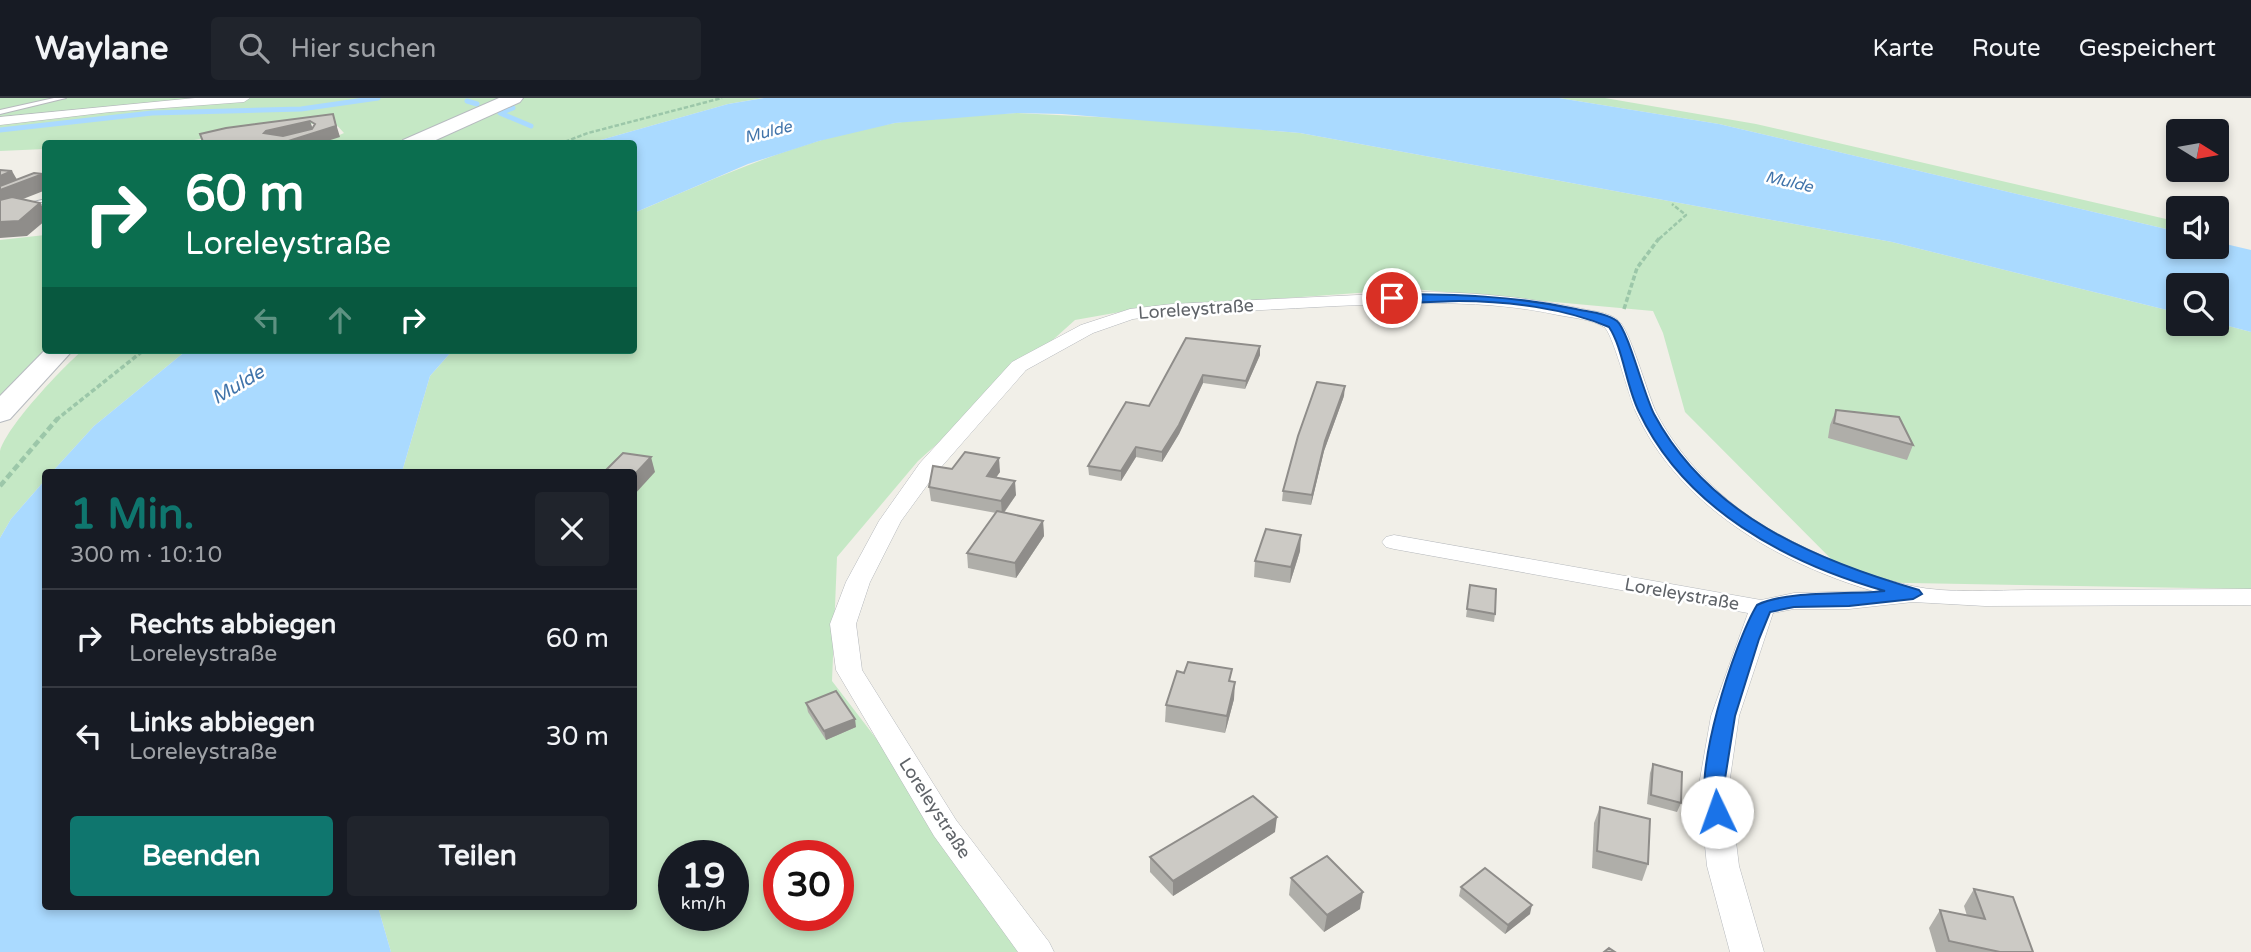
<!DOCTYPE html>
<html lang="de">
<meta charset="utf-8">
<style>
body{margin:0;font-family:"Varela Round",sans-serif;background:#20242c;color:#f1f3f6;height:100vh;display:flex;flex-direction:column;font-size:26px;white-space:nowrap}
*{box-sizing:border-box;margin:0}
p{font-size:23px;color:#9ea1a6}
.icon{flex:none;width:38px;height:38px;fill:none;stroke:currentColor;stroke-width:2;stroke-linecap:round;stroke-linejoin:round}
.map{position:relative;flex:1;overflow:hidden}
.panel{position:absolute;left:42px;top:371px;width:595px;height:441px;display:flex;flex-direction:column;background:#171b24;border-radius:7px;box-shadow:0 4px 10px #0003}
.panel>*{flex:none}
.hud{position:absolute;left:42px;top:42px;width:595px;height:214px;border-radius:7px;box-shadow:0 4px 10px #0003;background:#0b6e4f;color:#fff;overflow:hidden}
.needle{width:46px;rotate:101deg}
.fabs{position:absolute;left:2166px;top:21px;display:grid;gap:14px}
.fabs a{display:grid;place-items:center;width:63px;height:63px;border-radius:7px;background:#171b24;box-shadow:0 4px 10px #0003;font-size:35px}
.speed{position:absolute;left:658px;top:742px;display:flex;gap:14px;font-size:35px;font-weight:700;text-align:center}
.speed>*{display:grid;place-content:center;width:91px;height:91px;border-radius:50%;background:#171b24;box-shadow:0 4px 10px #0003;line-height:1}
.speed small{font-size:18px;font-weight:400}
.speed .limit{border:10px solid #d22;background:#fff;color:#111}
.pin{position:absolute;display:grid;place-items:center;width:60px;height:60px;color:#fff;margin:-30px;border:4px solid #fff;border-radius:50%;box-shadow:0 2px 7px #0007}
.me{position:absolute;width:77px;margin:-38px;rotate:357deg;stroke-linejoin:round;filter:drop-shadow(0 0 5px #0008)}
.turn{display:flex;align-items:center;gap:24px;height:147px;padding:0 28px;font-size:32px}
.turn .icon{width:91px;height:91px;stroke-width:2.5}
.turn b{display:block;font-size:49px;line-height:60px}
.lanes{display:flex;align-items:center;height:66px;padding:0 28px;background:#0003;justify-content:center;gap:35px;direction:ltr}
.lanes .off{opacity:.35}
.round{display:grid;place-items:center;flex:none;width:74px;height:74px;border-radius:7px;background:#20242c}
.overview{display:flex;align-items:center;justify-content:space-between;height:119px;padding:0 28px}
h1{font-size:42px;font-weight:700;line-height:52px;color:#0f766e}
.cta{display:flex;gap:14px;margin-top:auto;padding:14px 28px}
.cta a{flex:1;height:80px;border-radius:7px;background:#0f766e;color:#fff;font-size:28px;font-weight:700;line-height:80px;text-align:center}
.cta a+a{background:#20242c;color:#f1f3f6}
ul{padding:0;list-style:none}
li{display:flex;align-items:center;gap:21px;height:98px;padding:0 28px;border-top:2px solid #363941}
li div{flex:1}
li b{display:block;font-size:26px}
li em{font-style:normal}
header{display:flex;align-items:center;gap:42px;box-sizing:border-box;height:98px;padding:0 35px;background:#171b24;border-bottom:2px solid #363941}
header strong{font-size:33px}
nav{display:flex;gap:38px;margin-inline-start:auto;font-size:24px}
.search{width:490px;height:63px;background:#20242c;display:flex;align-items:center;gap:18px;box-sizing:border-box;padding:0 24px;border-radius:7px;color:#9ea1a6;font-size:26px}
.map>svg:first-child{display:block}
.green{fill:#c5e8c5;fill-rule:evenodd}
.water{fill:#aadaff}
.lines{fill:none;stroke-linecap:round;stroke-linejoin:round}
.stream{stroke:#aadaff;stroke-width:5}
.service-casing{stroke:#b5b8bc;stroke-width:2}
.minor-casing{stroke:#b5b8bc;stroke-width:1}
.secondary-casing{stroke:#b6babf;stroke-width:2}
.path-far2{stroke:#9cc7a9;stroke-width:2.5;stroke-dasharray:4.5 2;stroke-linecap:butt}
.path-far1{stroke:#9cc7a9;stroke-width:3.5;stroke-dasharray:5 2.5;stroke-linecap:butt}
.path{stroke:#9cc7a9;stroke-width:4.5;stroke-dasharray:7 3.5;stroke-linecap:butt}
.service{fill:#fff;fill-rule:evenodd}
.minor{fill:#fff;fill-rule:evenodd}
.secondary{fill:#fff;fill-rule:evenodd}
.wall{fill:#afaea9}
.shaded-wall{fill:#8f8d8a}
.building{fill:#cccac5;stroke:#8f8d8a;stroke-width:2;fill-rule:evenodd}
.route{fill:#1a73e8;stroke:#114b97;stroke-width:2}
.labels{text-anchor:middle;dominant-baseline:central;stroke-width:5;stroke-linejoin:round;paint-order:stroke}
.far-water-label{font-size:16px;font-style:italic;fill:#4174aa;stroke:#fff}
.street-label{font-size:18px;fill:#5f6368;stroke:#fff}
.water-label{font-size:19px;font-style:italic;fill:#4174aa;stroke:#fff}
</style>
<header>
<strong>Waylane</strong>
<div class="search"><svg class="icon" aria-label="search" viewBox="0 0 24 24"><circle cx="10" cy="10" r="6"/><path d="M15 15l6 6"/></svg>Hier suchen</div>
<nav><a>Karte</a><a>Route</a><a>Gespeichert</a></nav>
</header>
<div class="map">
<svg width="2251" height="854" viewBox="0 0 2251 854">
<rect width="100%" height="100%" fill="#f1efe8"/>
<g class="green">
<path d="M0,0H507L402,45H322L344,35L333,23L172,45L46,46L45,51L0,53Z"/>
<path d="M523,0H763L728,6L590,45L421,46Z"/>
<path d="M1559,0H1605L1756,26L2179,124V134L1719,26Z"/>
<path d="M1017,15L1137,21L1300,35L1892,144L2179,215V226L2217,225L2251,234V491L1854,484L1685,314L1663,235L1653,213L1413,191L1137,211L1075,222L918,363L837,459L832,583L1040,854H391L378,809L634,808V374H402L430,278L453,252H634V115C718,79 803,40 895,25C935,19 977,17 1017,15ZM674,758H733V817H674ZM779,758H838V817H779Z"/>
<path d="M45,137V252L0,297V142Z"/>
<path d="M83,252H187L94,328L52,374H46L45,382L11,421L0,440C0,420 0,369 0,353C7,328 62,270 83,252Z"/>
</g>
<g class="water">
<path d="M764,0H1559L1719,26L2179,134V149H2217V144L2251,152V234L2217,225V187H2179V215L1892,144L1300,35L1062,16L1017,15L895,25L819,43L748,66L634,115V46L590,45L728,6Z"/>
<path d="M187,252H453L430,278L402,374H52L94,328Z"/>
<path d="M45,382L46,808L378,809L391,854H0V440L11,421Z"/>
</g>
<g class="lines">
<g class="stream">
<path d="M467,3L477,6"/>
<path d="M510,9L513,10L500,15L531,28"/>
<path d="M0,32L152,15L301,11L378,0"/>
</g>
<g class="service-casing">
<g id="service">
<path d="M54,0H66L0,16V12Z"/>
<path d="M46,101V105L0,116V112Z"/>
</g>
</g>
<g class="minor-casing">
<g id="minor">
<path d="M195,0H250L244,4L110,14L0,27V19Z"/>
<path d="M1420,194C1474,194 1525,199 1578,210C1591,213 1608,214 1618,222C1630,231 1647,295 1656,314C1679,360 1725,406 1769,431C1814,456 1862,477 1912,488C1948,496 1996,492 2033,492C2106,492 2178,491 2251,491V507L1985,508L1913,504L1849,511H1794L1773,515L1739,618L1729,687L1739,768L1764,854H1730L1707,768L1699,687L1711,618L1748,515L1394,451L1386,449L1382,444L1386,439L1394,437L1761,502L1794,495L1873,493C1778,465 1677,407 1635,312C1629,298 1612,233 1604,229C1591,221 1573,220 1558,217C1485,201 1411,205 1336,208C1282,211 1227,214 1172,216L1133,221L1093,235L1026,272L936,375L901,423L870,484L856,526L862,572L956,722L1049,844L1054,854H1018L934,738L836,572L830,526L846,484L879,423L920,365L1012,264L1081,227L1130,211L1172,206Z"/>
</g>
</g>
<g class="secondary-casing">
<g id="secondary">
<path d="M499,0H523L520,4L427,46H401L403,42Z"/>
<path d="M46,251L73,252L10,321L0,324V298Z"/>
</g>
</g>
<g class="path-far2">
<path d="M559,46L588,35L722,0"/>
<path d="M1659,141L1686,117L1672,106"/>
</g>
<g class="path-far1">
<path d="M1624,211L1637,170L1660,139"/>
<path d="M56,322L144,252"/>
</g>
<path class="path" d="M0,388L58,320"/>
<use href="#service" class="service"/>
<use href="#minor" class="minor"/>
<use href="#secondary" class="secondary"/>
</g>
<g class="wall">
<path d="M1186,240L1260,257L1245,291L1203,285L1179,336L1162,364L1136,359L1121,383L1089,377L1088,368L1149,308Z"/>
<path d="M1344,298L1324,353L1311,407L1282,403L1283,393Z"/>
<path d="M1836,312L1913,347L1907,362L1828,340L1830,327Z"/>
<path d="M952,371L1000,374L996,379L1016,397L1004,415L1043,423L1044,438L1016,480L968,470L967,455L996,415L931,403L929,389Z"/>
<path d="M1300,453L1290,485L1254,479L1255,463Z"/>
<path d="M1470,487L1495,516L1494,524L1466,519Z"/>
<path d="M1231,583L1234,601L1225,635L1165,624L1166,607Z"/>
<path d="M806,605L856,629L826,642L808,614Z"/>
<path d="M1653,666L1681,705L1677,714L1647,706L1650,675Z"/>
<path d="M1600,709L1648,766L1642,783L1592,770L1594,725Z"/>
<path d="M1275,734L1173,798L1150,774V759Z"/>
<path d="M1291,780L1360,811L1324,834L1289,797Z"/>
<path d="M1461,789L1530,816L1505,836L1459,798Z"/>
<path d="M1974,791L2033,854H1936L1929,830L1940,812L1967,818L1964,808Z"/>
</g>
<g class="shaded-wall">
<path d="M333,16L340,39L318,46H279L336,28Z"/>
<path d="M310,23L314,34L270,43L264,35L266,33Z"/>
<path d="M12,73L19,85L43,76L46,80V92L0,110V78Z"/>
<path d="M40,105L46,114V122L27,138L0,140V124Z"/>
<path d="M1260,248V257L1245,291L1246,283Z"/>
<path d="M1203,277V285L1179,336L1162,364V354Z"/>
<path d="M1345,288L1344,298L1324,353L1311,407L1312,397L1325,343Z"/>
<path d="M1136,349V359L1121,383V373Z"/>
<path d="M651,359L655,374L634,397V377Z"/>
<path d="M999,360L1000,374L988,391L987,378Z"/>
<path d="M1015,383L1016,397L1002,417L1001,403Z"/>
<path d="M1043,423L1044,438L1016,480L1015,465Z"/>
<path d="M1301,437L1300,453L1290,485L1291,469Z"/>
<path d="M1235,584L1234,601L1225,635L1227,618Z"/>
<path d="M855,621L856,629L826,642L824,633Z"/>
<path d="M1277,719L1275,734L1173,798V783Z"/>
<path d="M1363,794L1360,811L1324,834L1327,817Z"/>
<path d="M1532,807L1530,816L1505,836L1508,827Z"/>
</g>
<g class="building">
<path d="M333,16L336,28L279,46H204L200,36L226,30ZM310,23L315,26L312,31L283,38L264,35L266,33Z"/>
<path d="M0,72L12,73L0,78Z"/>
<path d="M34,75L43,76L0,92V88Z"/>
<path d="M12,99L40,105L19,123L0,124V102Z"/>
<path d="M1186,240L1260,248L1246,283L1203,277L1179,327L1162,354L1136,349L1121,373L1088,368L1126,304L1149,308Z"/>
<path d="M1317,284L1345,288L1325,343L1312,397L1283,393L1298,338Z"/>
<path d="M1836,312L1899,319L1913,347L1834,325Z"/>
<path d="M965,354L999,360L987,378L1015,383L1001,403L929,389L933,368L952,371Z"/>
<path d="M623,355L651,359L634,377V374H604Z"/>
<path d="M997,413L1043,423L1015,465L967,455Z"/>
<path d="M1266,431L1301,437L1291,469L1255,463Z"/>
<path d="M1470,487L1496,491L1495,516L1467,511Z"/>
<path d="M1188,564L1232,571L1229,583L1235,584L1227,618L1166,607L1177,573L1184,575Z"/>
<path d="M836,593L855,621L824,633L806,605Z"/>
<path d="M1653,666L1682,674L1681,705L1651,697Z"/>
<path d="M1253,698L1277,719L1173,783L1150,759Z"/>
<path d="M1600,709L1650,721L1648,766L1597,753Z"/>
<path d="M1327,758L1363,794L1327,817L1291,780Z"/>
<path d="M1485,770L1532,807L1508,827L1461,789Z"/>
<path d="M1974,791L2013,799L2033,854H2000L1949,843L1940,812L1985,821Z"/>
<path d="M1609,850L1615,854H1604Z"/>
</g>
<path class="route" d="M1392,196C1455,196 1515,198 1576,211C1589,214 1606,215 1617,223C1628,232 1644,297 1654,316C1708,417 1814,462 1919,492L1922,496L1913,501L1849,508L1794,509L1770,514L1759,541L1735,618L1724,687L1727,714L1724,720L1717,722L1709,720C1689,682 1735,543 1757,507C1787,492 1849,497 1885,493C1786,465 1685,411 1639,314C1626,288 1623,250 1609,229C1564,210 1507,203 1459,203C1436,203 1410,207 1388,202V197Z"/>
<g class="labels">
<g class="far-water-label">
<text transform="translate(768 34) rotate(-14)">Mulde</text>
<text transform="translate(1789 84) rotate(13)">Mulde</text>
</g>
<g class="street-label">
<text transform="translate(1196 211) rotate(-4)">Loreleystraße</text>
<text transform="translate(1682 496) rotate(10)">Loreleystraße</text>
<text transform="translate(935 710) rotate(57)">Loreleystraße</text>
</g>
<g class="water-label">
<text transform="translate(238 287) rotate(-31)">Mulde</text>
</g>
</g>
</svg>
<div class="fabs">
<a><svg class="needle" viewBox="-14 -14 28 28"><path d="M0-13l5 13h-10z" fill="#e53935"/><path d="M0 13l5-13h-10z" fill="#9ea1a6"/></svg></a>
<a><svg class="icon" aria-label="sound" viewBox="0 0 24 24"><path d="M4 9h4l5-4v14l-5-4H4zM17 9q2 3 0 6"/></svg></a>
<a><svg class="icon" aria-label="search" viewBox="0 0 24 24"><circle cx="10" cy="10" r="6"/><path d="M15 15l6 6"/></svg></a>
</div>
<div class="speed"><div>19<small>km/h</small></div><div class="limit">30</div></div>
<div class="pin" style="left:1392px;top:200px;background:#d93025"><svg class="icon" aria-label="arrive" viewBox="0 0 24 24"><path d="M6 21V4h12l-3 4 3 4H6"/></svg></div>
<svg class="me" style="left:1717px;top:714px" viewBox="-20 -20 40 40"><circle r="19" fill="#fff"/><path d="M0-13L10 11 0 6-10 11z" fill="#1a73e8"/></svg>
<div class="hud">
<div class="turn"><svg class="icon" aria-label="right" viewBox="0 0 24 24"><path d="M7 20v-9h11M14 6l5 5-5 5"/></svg><div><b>60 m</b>Loreleystraße</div></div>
<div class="lanes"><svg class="icon off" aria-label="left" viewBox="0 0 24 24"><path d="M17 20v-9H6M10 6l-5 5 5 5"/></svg><svg class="icon off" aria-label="ahead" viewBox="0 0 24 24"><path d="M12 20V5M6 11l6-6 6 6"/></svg><svg class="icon" aria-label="right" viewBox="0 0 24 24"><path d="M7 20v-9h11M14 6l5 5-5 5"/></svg></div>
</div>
<section class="panel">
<div class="overview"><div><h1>1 Min.</h1><p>300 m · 10:10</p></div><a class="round"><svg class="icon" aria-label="close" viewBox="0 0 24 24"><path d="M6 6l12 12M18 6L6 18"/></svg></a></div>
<ul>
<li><svg class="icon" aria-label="right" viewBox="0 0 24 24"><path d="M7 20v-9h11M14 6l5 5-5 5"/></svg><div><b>Rechts abbiegen</b><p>Loreleystraße</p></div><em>60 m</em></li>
<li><svg class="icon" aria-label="left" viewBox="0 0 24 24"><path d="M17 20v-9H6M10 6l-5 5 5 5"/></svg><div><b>Links abbiegen</b><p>Loreleystraße</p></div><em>30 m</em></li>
</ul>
<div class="cta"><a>Beenden</a><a>Teilen</a></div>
</section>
</div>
